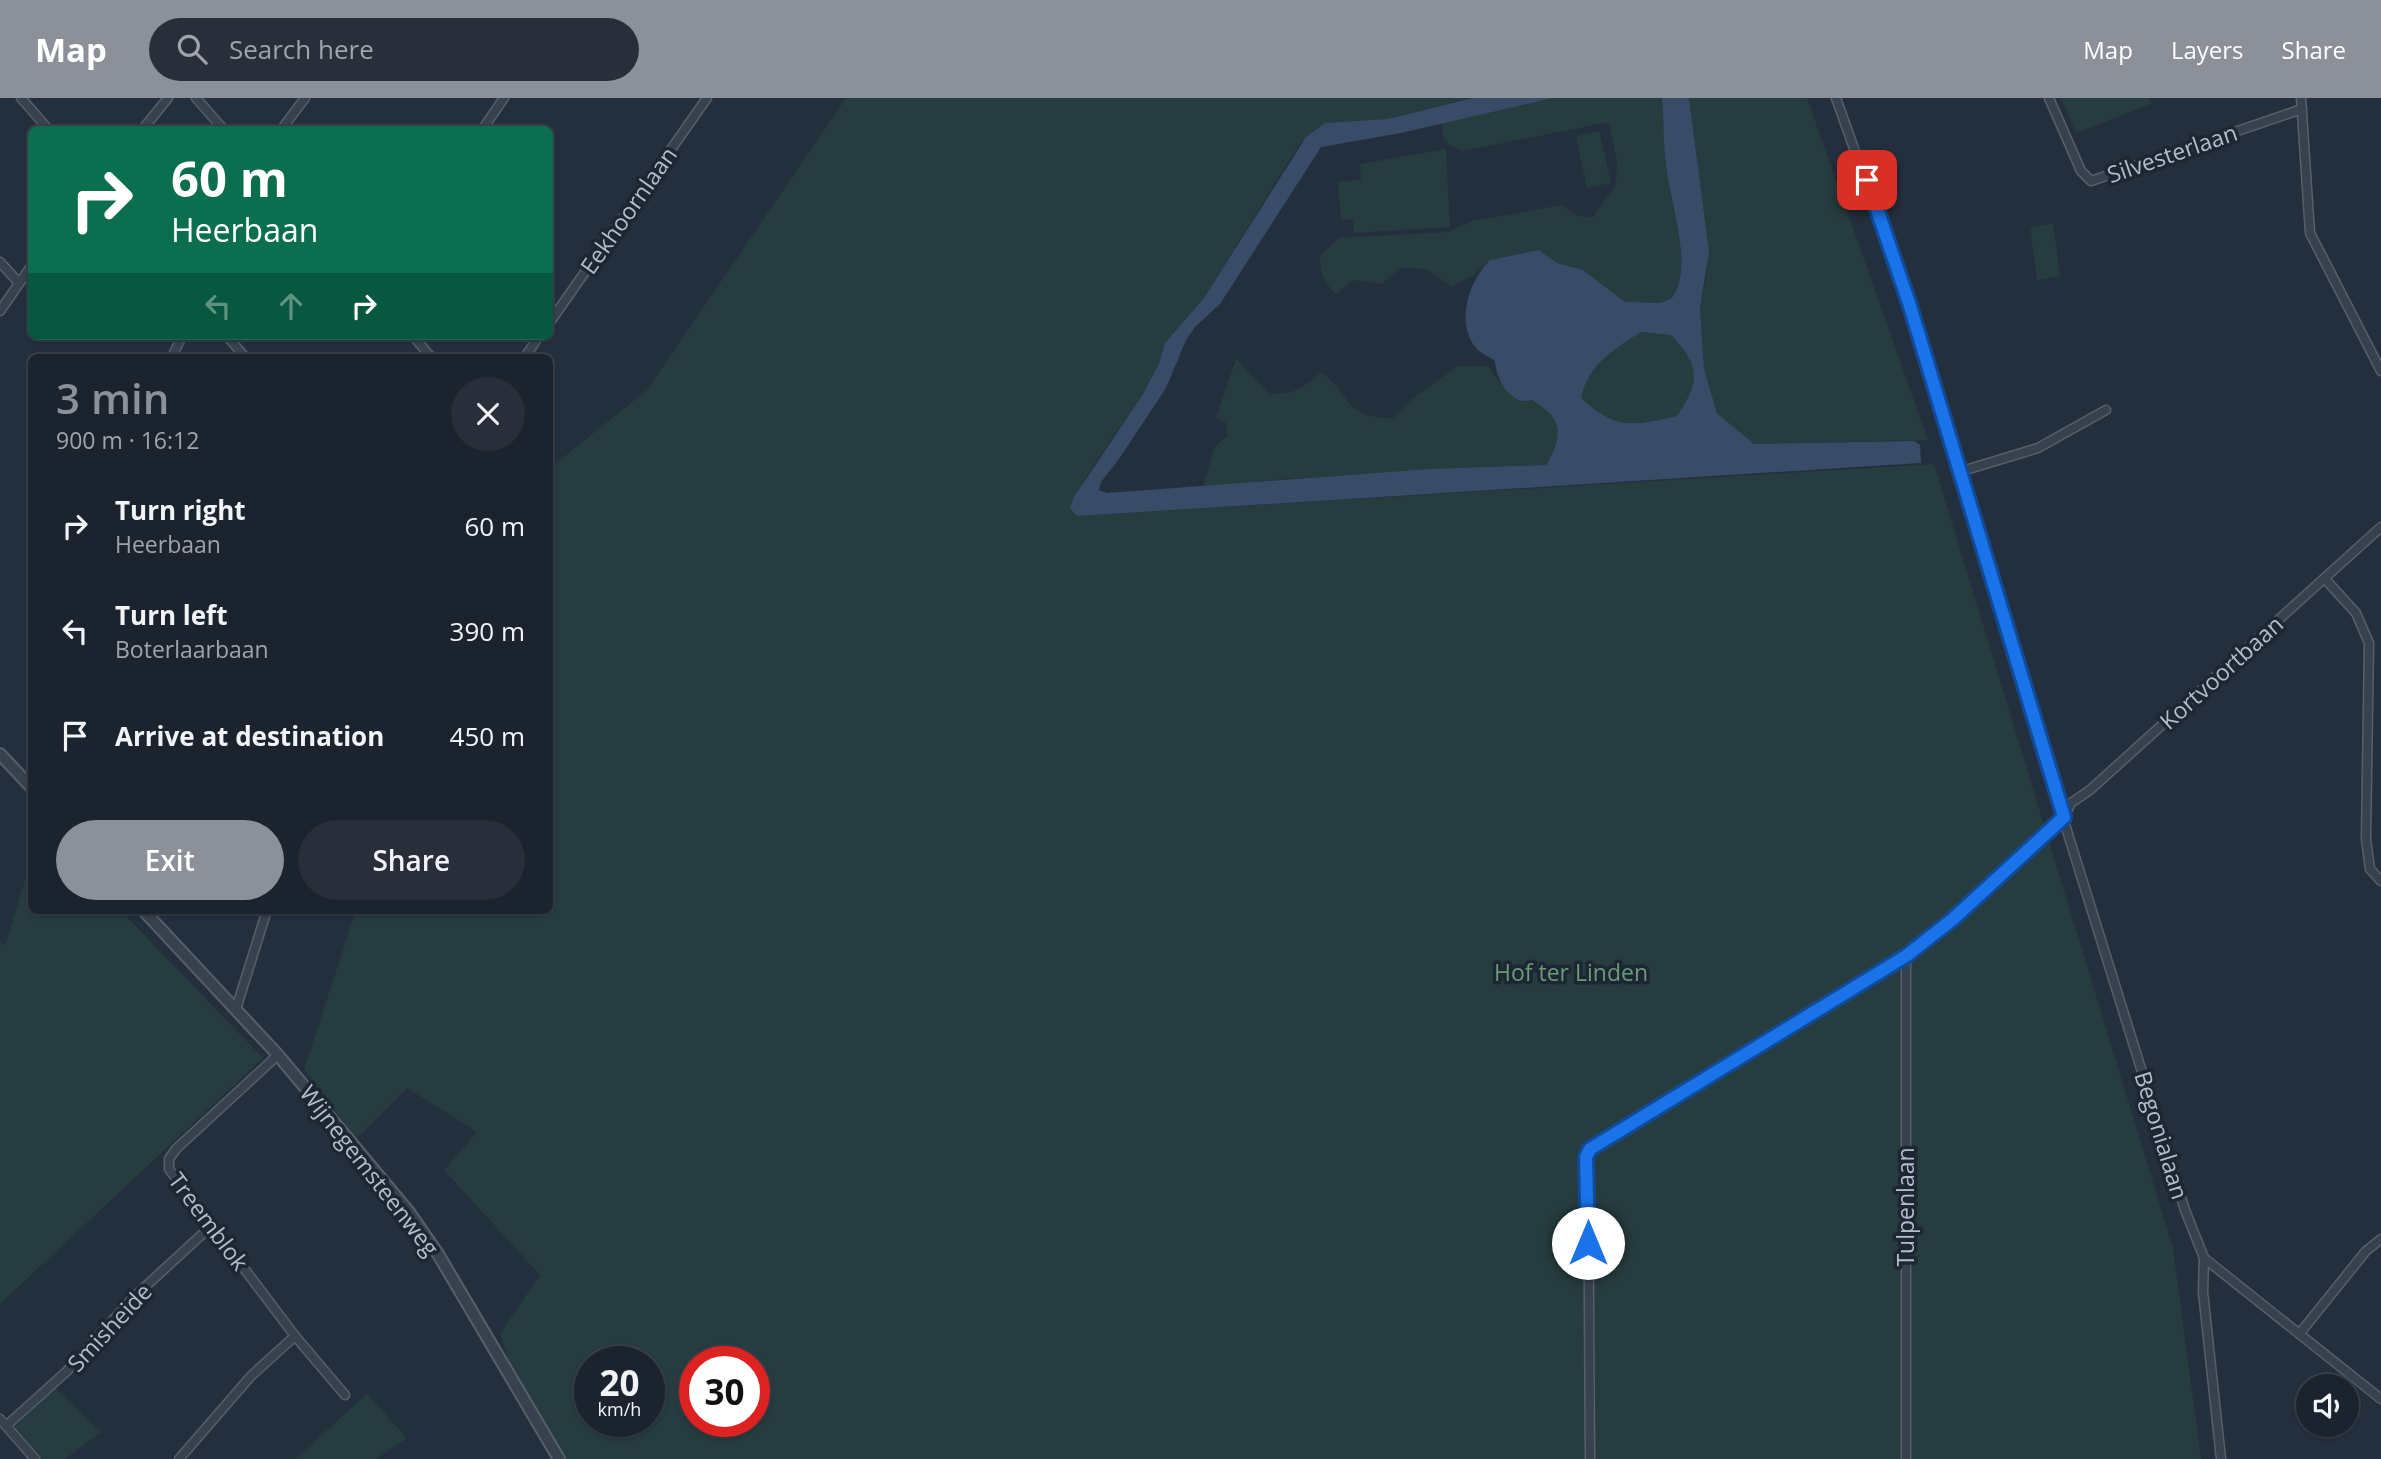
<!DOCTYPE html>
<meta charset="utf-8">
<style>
body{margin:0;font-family:"Open Sans",sans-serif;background:#282f3a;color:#f1f3f6;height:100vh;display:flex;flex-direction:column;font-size:26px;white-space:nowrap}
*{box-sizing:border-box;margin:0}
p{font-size:23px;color:#a0a4aa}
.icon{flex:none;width:38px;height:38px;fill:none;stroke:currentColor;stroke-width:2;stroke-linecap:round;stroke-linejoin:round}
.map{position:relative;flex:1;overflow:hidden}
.drawer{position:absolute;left:28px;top:256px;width:525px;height:560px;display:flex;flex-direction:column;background:#1b232e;border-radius:10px;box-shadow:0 2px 5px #0004,0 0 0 2px #39404a}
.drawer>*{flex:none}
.hud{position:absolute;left:28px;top:28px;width:525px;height:214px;border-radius:10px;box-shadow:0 2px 5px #0004,0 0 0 2px #39404a;background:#0b6e4f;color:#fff;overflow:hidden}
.fabs{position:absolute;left:2296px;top:1276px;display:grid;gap:14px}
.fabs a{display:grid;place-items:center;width:63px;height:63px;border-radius:50%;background:#1b232e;box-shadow:0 2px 5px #0004,0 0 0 2px #39404a;font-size:35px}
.speed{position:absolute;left:574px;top:1248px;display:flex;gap:14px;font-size:35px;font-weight:700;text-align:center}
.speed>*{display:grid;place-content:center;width:91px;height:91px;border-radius:50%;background:#1b232e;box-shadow:0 2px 5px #0004,0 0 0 2px #39404a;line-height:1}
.speed small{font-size:18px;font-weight:400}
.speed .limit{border:10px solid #d22;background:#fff;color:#111}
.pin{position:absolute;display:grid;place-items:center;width:60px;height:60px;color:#fff;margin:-30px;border-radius:14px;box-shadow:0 4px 10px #0006}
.me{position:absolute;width:77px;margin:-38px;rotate:0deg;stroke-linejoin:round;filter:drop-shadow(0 0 5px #0008)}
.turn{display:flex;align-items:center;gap:24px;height:147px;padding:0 28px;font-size:32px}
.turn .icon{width:91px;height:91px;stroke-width:2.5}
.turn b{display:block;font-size:49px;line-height:60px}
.lanes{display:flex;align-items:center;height:66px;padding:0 28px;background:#0003;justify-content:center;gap:35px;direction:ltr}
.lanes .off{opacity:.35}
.round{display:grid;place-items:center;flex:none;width:74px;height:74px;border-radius:37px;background:#282f3a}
.overview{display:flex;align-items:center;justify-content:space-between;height:119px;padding:0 28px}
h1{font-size:42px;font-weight:600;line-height:52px;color:#8c9099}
.button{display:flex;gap:14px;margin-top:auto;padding:14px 28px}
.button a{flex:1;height:80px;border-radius:42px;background:#8c9099;color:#fff;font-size:28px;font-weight:600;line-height:80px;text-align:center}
.button a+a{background:#282f3a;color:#f1f3f6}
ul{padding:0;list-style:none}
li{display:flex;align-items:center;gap:21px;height:105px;padding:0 28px}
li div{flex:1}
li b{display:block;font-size:26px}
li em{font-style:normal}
header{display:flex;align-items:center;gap:42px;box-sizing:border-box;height:98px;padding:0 35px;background:#8c9099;color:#fff}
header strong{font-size:33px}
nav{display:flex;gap:38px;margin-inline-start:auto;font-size:24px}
.search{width:490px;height:63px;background:#282f3a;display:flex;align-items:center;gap:18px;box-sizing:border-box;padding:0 24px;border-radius:38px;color:#a0a4aa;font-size:26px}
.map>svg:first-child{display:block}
.green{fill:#263c3f;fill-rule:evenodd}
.water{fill:#394c67;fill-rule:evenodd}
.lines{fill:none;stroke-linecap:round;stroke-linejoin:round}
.minor-casing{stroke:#565f6c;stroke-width:11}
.tertiary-casing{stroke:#565f6c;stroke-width:14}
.minor{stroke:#38414e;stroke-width:8}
.tertiary{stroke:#38414e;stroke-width:10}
.route-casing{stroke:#114b97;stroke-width:18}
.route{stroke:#1a73e8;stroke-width:12}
.labels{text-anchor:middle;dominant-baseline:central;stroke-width:7;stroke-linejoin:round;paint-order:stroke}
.street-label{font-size:23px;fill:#b4bcc9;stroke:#1d2633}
.park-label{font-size:23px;fill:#6b9a76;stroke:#1d2633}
</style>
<header>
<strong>Map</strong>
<div class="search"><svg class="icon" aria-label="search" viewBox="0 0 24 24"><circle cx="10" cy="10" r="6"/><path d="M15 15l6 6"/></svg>Search here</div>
<nav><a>Map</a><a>Layers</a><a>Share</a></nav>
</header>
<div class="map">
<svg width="2381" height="1361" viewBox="0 0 2381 1361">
<rect width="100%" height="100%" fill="#242f3e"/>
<g class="green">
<path d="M846,0H1473L1388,21L1325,25L1299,47L1204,200L1165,245L1159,265L1143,296L1087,377L1073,414L1077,418L1934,366L2173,1150L2201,1361H563L513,1276L500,1236L540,1177L444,1072L477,1034L407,990L356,1041L304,972L356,812H550V370L647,292ZM590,1264H649V1323H590ZM695,1264H754V1323H695Z"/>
<path d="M1553,0H1662C1664,22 1663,44 1666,66C1669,102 1695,169 1672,201L1661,205L1625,204L1583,172L1557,165L1539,152L1490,162L1474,177L1452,189L1426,171L1400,170L1382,186L1354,182L1336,196C1324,185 1320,174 1320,158L1339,140L1447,134L1473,123L1562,107C1572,116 1581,121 1594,118L1616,86L1617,63L1609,24L1463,53L1450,48L1442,38L1443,25Z"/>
<path d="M1689,0H1807L1928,342L1754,346L1717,315L1704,271L1700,210L1707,175L1705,124Z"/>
<path d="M2061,0H2149L2151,6L2076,35Z"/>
<path d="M1599,33L1611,85L1587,90L1576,38Z"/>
<path d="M1446,51L1450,129L1354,135L1353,121L1341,122L1338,84L1361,82L1360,66Z"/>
<path d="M2053,125L2060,178L2037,182L2030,129Z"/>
<path d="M1641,234L1671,237C1701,269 1701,282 1677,318C1633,328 1616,332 1580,300C1589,267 1613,252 1641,234Z"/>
<path d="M1236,261L1269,295C1293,298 1303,290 1321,274C1354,299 1343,320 1393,320L1412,301L1458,268H1488L1501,286L1546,310L1556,324L1560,342L1546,367L1287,381L1203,390L1215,348L1228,338L1226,325L1216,319Z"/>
<path d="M31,762L32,812H120L263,960L0,1206V844L5,848Z"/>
<path d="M55,1290L101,1334L65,1361H40L16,1337L15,1328Z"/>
<path d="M367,1296L407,1340L376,1361H295Z"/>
</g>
<path class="water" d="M1473,0H1553L1401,35L1321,49L1220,206L1195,229L1186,242L1166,290L1119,361L1101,384L1099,392L1107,395L1430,371L1546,367C1564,337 1563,320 1532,302C1511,309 1496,281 1495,263C1490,259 1482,256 1477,251C1455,227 1468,184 1490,162L1539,152L1557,165L1583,172L1625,204L1661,205L1672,200C1695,169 1669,102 1666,66C1663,44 1664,22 1662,0H1689L1709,154L1700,210L1704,271L1717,315L1754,346L1914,343L1920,347L1921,365L1077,418L1070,410L1074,399L1143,296L1159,265L1165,245L1204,200L1306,39L1325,25L1388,21ZM1641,234L1671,237C1700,268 1701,282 1677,318C1634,328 1615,332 1581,300C1588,267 1614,251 1641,234Z"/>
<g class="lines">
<g class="minor-casing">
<g id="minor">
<path d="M21,0L49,32"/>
<path d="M196,0L224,32"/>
<path d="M1836,0L1910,208L2054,691L2185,1112L2204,1160L2203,1194L2221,1361"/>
<path d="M2049,0L2081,73L2091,83L2302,11"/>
<path d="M2301,0L2310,135L2381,273"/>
<path d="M142,32L168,0"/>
<path d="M281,32L305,0"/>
<path d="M482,32L504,0"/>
<path d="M0,164L18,184"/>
<path d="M0,213L32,167"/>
<path d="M550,224L707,0"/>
<path d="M227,238L245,259"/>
<path d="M413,238L431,259"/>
<path d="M172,259L182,238"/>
<path d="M525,259L539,238"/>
<path d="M1959,374L2038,350L2106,312"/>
<path d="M2325,481L2356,515L2369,545L2366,741L2370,771L2381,783"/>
<path d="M236,911L267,812"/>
<path d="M278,957L176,1051L169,1061V1071L295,1238L345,1297"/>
<path d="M2204,1160L2381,1301"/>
<path d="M2300,1235L2366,1153L2381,1141"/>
<path d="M0,1321L35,1361"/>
<path d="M6,1328L66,1274L134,1199L210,1129"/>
<path d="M179,1361L251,1278L295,1238"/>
<path d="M1590,1361L1588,1053L1906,858L1953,821L2064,719L2071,705L2090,692L2381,429"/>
<path d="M1906,1361V858"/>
</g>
</g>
<g class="tertiary-casing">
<g id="tertiary">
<path d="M0,656L32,690"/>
<path d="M143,812L278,957L409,1114L438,1156L559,1361"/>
</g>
</g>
<use href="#minor" class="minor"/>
<use href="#tertiary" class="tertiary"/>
</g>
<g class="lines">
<g class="route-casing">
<path id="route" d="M1588,1145L1586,1059L1590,1051L1906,858L1953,821L2064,719L1910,208L1867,82"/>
</g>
<use href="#route" class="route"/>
</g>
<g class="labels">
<g class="street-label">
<text transform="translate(2172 55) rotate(-19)">Silvesterlaan</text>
<text transform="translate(628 112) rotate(-55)">Eekhoornlaan</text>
<text transform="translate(2221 574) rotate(-42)">Kortvoortbaan</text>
<text transform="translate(2162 1037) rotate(73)">Begonialaan</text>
<text transform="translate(370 1072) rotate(52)">Wijnegemsteenweg</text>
<text transform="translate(1905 1109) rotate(-90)">Tulpenlaan</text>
<text transform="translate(209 1123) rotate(53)">Treemblok</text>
<text transform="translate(109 1229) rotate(-47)">Smisheide</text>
</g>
<g class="park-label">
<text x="1571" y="874">Hof ter Linden</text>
</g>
</g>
</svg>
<div class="fabs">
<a><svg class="icon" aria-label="sound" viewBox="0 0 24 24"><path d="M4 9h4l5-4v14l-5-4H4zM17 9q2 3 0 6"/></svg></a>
</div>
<div class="speed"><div>20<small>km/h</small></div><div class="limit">30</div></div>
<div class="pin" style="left:1867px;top:82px;background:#d93025"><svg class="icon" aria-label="arrive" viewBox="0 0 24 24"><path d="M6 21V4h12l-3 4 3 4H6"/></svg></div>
<svg class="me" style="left:1588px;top:1145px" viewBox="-20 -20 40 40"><circle r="19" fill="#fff"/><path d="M0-13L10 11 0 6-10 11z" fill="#1a73e8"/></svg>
<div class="hud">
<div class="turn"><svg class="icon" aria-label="right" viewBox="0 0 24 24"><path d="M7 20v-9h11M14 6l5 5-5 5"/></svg><div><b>60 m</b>Heerbaan</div></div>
<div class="lanes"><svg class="icon off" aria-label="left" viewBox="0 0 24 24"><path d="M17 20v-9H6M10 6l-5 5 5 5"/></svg><svg class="icon off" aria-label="ahead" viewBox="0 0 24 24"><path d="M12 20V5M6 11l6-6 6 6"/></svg><svg class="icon" aria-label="right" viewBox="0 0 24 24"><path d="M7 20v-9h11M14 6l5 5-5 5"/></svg></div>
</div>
<section class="drawer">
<div class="overview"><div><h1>3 min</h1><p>900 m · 16:12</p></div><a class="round"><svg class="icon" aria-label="close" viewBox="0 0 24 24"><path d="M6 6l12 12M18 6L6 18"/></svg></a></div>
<ul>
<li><svg class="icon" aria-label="right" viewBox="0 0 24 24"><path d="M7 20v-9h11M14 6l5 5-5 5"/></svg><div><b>Turn right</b><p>Heerbaan</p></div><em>60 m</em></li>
<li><svg class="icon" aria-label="left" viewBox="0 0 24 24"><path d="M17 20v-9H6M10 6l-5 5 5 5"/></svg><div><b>Turn left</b><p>Boterlaarbaan</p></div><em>390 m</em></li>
<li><svg class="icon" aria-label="arrive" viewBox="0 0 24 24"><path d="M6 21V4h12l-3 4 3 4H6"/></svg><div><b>Arrive at destination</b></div><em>450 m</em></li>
</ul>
<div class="button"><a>Exit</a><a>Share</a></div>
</section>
</div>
